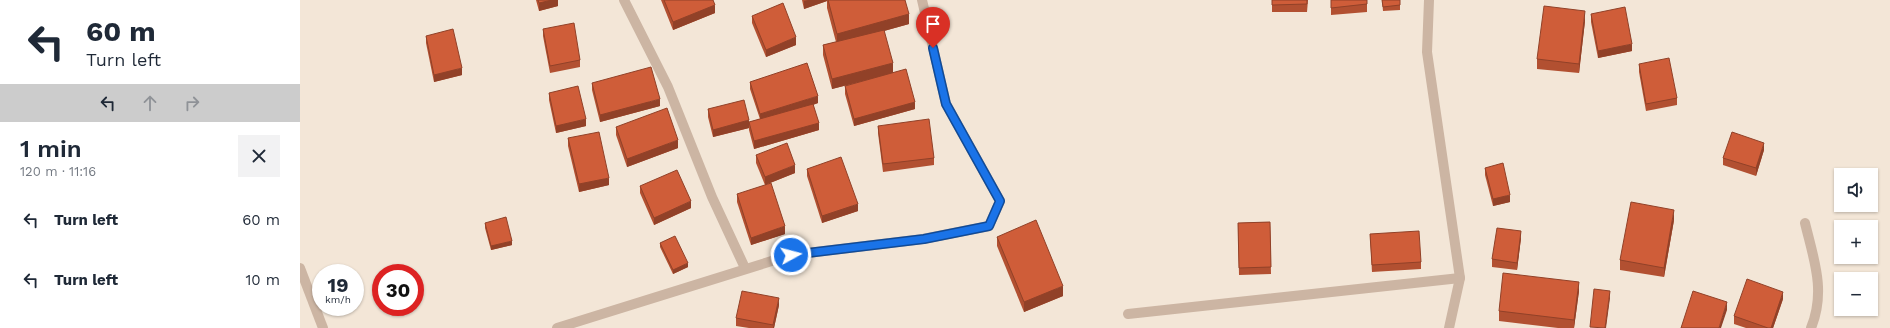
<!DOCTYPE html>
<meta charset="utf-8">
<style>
body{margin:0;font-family:"Work Sans",sans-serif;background:#f2f2f3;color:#1f2937;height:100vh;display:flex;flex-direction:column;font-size:15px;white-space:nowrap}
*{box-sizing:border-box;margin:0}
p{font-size:13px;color:#747a83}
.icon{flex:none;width:22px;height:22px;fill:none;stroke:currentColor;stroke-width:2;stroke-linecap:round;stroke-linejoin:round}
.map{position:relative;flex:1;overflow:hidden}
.details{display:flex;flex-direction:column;background:#fff;width:300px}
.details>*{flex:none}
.top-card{background:#fff;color:#1f2937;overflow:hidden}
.buttons{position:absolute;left:1534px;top:168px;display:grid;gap:8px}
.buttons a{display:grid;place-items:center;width:44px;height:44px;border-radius:0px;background:#fff;box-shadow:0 1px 3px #0004;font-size:20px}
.speed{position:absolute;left:12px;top:264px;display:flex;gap:8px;font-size:20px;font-weight:700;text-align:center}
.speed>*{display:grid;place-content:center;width:52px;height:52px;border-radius:50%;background:#fff;box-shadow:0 1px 3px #0004;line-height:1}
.speed small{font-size:10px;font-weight:400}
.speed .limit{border:6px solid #d22;background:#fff;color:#111}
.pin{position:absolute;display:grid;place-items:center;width:34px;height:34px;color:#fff;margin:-41px -17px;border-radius:50% 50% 50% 0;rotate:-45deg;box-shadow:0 0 4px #0007}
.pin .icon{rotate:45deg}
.me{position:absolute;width:44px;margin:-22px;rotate:83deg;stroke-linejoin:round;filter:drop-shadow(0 0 3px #0008)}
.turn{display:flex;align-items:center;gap:14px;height:84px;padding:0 20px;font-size:18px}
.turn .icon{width:52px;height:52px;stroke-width:2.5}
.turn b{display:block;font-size:28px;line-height:34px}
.lanes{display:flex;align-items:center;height:38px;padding:0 20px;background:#0003;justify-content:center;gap:20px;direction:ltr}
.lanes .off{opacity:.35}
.round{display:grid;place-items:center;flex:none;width:42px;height:42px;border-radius:0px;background:#f2f2f3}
.headline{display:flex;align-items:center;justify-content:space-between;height:68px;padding:0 20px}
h1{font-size:24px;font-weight:600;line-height:30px}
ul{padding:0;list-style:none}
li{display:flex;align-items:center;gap:12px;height:60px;padding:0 20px}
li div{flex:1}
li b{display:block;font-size:15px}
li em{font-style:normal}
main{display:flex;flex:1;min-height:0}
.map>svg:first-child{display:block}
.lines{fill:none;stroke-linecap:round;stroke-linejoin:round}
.street{stroke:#ccb5a3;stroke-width:10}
.wall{fill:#b25031}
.shaded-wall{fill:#914128}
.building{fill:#cf5d39;stroke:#914128}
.route-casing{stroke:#114b97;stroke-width:10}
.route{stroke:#1a73e8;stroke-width:7}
</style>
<main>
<section class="details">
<div class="top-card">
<div class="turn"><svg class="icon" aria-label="left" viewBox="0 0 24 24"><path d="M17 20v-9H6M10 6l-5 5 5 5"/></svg><div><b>60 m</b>Turn left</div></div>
<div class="lanes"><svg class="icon" aria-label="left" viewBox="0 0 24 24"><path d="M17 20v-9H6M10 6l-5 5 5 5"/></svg><svg class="icon off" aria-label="ahead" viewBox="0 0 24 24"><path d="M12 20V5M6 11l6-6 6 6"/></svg><svg class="icon off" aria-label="right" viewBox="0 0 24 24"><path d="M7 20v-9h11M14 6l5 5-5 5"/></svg></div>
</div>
<div class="headline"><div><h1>1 min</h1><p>120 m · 11:16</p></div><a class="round"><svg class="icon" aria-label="close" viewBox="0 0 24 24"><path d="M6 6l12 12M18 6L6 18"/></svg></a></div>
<ul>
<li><svg class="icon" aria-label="left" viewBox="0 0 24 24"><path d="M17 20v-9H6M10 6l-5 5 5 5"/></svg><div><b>Turn left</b></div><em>60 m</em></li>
<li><svg class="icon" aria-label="left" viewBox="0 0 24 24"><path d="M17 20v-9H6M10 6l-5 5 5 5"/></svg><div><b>Turn left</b></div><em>10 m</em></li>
</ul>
</section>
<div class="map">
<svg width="1590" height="328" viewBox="0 0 1590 328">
<rect width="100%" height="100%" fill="#f3e6d7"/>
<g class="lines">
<g class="street">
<path d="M324,0L368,87L412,197L445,268"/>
<path d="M1129,0L1127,52L1160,278L1149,328"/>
<path d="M1505,223C1514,260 1526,291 1511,328"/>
<path d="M0,268L23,328"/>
<path d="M828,314L1160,278"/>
<path d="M257,328L491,255L623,239L689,226L700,201L646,104L622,0"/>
</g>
</g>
<g class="wall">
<path d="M236,0H258V6L239,11Z"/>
<path d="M361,0H413L415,13L373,30Z"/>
<path d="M502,0H605L609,24L584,31L593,73L615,109L554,126L545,94V86L575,78L532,89L523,55V45L536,42L527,8V1L504,9Z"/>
<path d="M972,0H1008L1007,12H972Z"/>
<path d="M1031,0H1067V12L1031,15Z"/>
<path d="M1082,0H1100V10L1083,11Z"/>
<path d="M1291,14L1332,51L1298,58L1291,22Z"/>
<path d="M452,16L496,45L466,57L452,23Z"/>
<path d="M1285,21L1279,73L1237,69V59Z"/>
<path d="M243,29L280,60V67L250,73L243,36Z"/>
<path d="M126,36L162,75L134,82L126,43Z"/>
<path d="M1339,64L1377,98V105L1346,111L1339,72Z"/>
<path d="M450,82L518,103L513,105L519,130L454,149L449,130V128L413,137L408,117V109L449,122L460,119L450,89Z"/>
<path d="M292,83L360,106L300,122L292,90Z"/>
<path d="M249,93L286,126L256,133L249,100Z"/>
<path d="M578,126L634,158V165L583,172L578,133Z"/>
<path d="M316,127L378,148L327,167L316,135Z"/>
<path d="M268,138L309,185L279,192L268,146Z"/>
<path d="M1464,150L1456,176L1423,165V158Z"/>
<path d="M456,155L495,173L465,185L456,163Z"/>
<path d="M1185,168L1210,202L1193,206L1185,175Z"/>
<path d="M507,169L558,211L522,223L507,176Z"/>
<path d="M340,186L391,208L354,225L340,193Z"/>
<path d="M437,194L485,234L451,245L437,202Z"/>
<path d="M1374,220L1364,277L1320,270V260Z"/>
<path d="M970,222L971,274L939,275L938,223Z"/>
<path d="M185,223L212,245L191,250L185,228Z"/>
<path d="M1070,234L1121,262V269L1072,272Z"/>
<path d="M697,237L763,296L724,312L697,246Z"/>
<path d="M1221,238L1217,270L1192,267V259Z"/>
<path d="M360,243L388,267L373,274L360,247Z"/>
<path d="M1279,291L1274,328H1258L1199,321V311Z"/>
<path d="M1483,299L1473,328H1446L1434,324V316Z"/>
<path d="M479,305L474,328H449L436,326V318Z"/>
</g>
<g class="shaded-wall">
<path d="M252,0H258V6L239,11V3Z"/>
<path d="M508,0H527V1L504,9V1Z"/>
<path d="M415,5V13L373,30V22Z"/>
<path d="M1285,11V21L1279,73V64Z"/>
<path d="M609,14V24L537,44V34Z"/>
<path d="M496,37V45L466,57V50Z"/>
<path d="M1332,44V51L1298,58V51Z"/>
<path d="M593,63V73L532,89V79Z"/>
<path d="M162,68V75L134,82V75Z"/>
<path d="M518,96V103L460,122V114Z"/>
<path d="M360,99V106L300,122V115Z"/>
<path d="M615,102V109L554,126V119Z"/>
<path d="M286,119V126L256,133V126Z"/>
<path d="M449,120V128L413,137V130Z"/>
<path d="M519,123V130L454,149V141Z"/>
<path d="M378,140V148L327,167V159Z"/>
<path d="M1464,143V150L1456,176V168Z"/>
<path d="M495,165V173L465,185V177Z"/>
<path d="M309,178V185L279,192V184Z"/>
<path d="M1210,195V202L1193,206V199Z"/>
<path d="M391,201V208L354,225V218Z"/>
<path d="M558,204V211L522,223V216Z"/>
<path d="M1374,210V220L1364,277V268Z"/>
<path d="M485,226V234L451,245V238Z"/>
<path d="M1221,231V238L1217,270V263Z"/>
<path d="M212,241V245L191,250V246Z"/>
<path d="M388,263V267L373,274V270Z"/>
<path d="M1279,282V291L1274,328V320Z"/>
<path d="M763,286V296L724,312V302Z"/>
<path d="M1310,291V298L1306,328H1305Z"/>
<path d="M1483,292V299L1473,328H1471Z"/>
<path d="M479,298V305L474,328H473Z"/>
<path d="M1427,302V310L1421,328H1419Z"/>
</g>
<g class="building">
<path d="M238,0H252L239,3Z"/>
<path d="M364,0H413L415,5L373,22Z"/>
<path d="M528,0H605L609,14L537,34Z"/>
<path d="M972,0H1007V4L972,5Z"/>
<path d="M1031,0H1067V4L1031,8Z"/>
<path d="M1082,0H1100V5L1083,7Z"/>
<path d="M483,3L496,37L466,50L452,16Z"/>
<path d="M1244,6L1285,11L1279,64L1237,59Z"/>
<path d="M1325,7L1332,44L1298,51L1291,14Z"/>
<path d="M274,23L280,60L250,66L243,29Z"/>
<path d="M153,29L162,68L134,75L126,36Z"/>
<path d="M584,30L593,63L532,79L523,45Z"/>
<path d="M1369,58L1377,98L1346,104L1339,64Z"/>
<path d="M507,63L518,96L460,114L450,82Z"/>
<path d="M351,67L360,99L300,115L292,83Z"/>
<path d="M606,69L615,102L554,119L545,86Z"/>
<path d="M278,86L286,119L256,126L249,93Z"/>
<path d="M444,100L449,120L413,130L408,109Z"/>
<path d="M513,104L519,123L454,141L449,122Z"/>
<path d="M367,108L378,140L327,159L316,127Z"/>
<path d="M629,119L634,158L583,164L578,126Z"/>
<path d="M299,132L309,178L279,184L268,138Z"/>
<path d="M1432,132L1464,143L1456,168L1423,158Z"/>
<path d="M487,143L495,165L465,177L456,155Z"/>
<path d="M541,157L558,204L522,216L507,169Z"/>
<path d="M1203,163L1210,195L1193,199L1185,168Z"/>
<path d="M377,170L391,201L354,218L340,186Z"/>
<path d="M471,183L485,226L451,238L437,194Z"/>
<path d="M1331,202L1374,210L1364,268L1320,260Z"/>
<path d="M206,217L212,241L191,246L185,223Z"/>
<path d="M736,220L763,286L724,302L697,237Z"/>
<path d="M970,222L971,267L939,268L938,223Z"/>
<path d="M1197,228L1221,231L1217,263L1192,259Z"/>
<path d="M1119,231L1121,262L1072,265L1070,234Z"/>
<path d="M375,236L388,263L373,270L360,243Z"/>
<path d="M1203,273L1279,282L1274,320L1199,311Z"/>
<path d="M1447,279L1483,292L1471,328H1468L1434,316Z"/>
<path d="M1294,289L1310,291L1305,328L1290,327Z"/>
<path d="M442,291L479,298L473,325L436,318Z"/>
<path d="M1393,291L1427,302L1419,328H1381Z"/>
</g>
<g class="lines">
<g class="route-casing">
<path id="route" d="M491,255L624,239L689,226L700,201L646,104L633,48"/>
</g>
<use href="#route" class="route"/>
</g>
</svg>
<div class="buttons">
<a><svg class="icon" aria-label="sound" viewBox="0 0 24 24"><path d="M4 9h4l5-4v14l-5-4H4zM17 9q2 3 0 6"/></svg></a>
<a>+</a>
<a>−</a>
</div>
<div class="speed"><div>19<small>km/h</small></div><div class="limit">30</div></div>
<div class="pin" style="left:633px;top:48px;background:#d93025"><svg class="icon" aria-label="arrive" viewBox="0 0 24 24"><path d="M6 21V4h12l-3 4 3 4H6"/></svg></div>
<svg class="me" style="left:491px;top:255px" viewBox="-20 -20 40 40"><circle r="17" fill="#1a73e8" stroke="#fff" stroke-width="3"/><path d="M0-11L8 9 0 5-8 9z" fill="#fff"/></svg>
</div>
</main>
